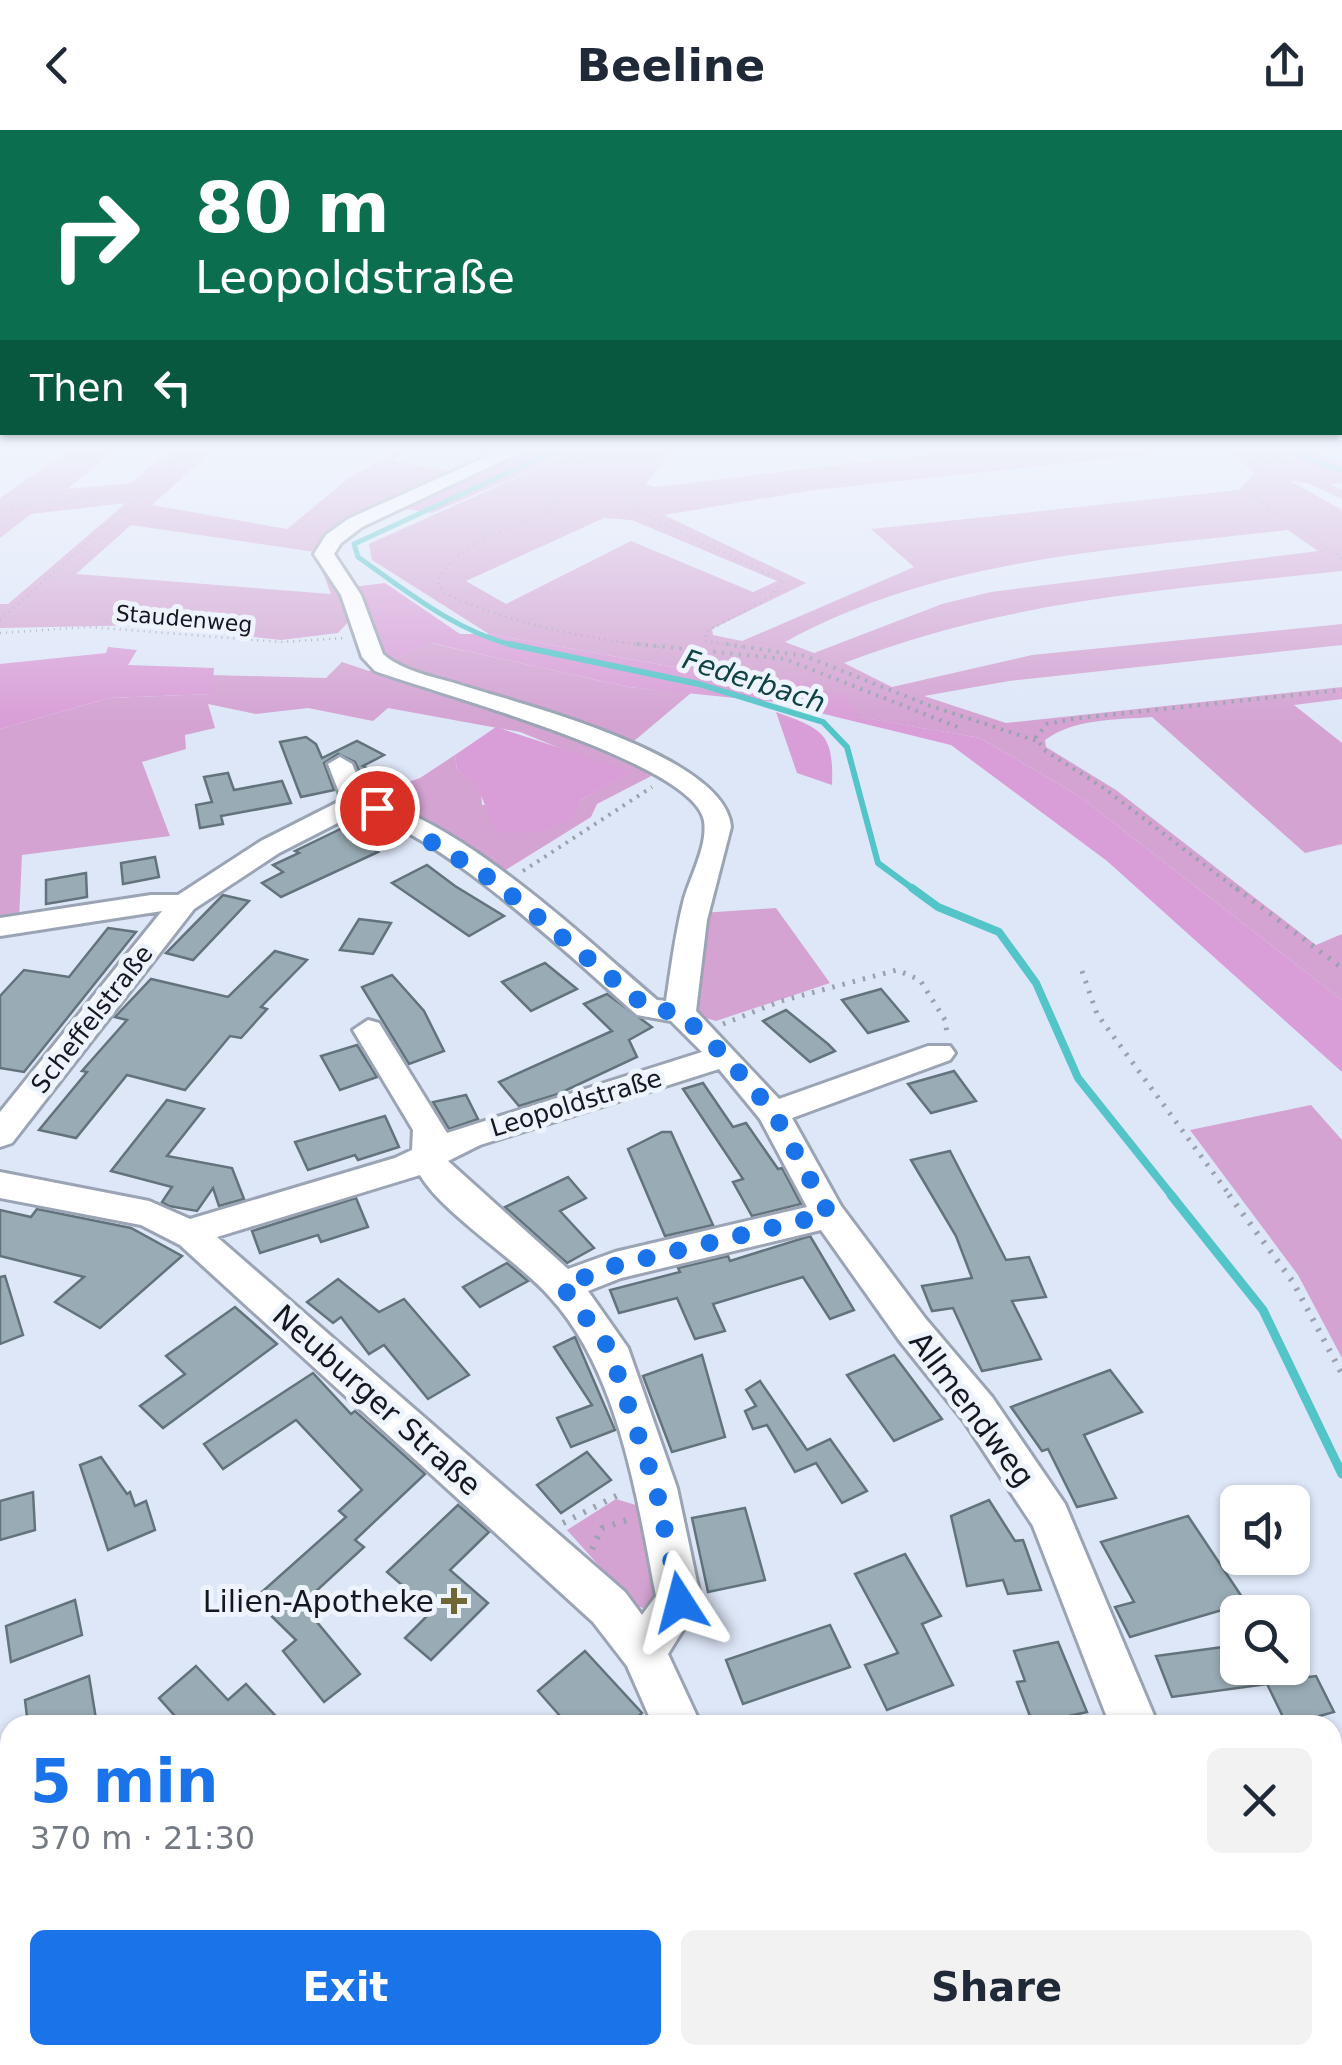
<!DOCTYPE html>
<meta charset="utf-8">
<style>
body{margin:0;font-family:"DejaVu Sans",sans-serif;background:#f2f2f3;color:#1f2937;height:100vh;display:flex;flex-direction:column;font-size:38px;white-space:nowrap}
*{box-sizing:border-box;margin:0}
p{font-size:32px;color:#747a83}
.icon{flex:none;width:55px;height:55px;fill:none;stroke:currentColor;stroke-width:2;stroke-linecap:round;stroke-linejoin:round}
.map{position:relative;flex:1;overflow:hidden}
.side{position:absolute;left:0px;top:1585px;width:1342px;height:350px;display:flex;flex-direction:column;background:#fff;border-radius:30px 30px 0 0;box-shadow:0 2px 8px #0004}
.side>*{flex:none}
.hud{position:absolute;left:0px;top:0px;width:1342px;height:305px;box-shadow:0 2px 8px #0004;background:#0b6e4f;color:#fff;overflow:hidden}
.fabs{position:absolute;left:1220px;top:1355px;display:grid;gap:20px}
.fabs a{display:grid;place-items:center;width:90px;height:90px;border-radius:15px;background:#fff;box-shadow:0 2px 8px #0004;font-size:50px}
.pin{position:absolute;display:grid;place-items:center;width:85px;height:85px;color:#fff;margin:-42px;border:5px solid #fff;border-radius:50%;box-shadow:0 2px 10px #0007}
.me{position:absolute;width:110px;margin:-55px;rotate:351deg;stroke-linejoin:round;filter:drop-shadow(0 0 8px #0008)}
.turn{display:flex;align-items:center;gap:35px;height:210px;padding:0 30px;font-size:45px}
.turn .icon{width:130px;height:130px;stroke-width:2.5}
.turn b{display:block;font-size:70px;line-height:85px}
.then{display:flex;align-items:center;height:95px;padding:0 30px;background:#0003;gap:20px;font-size:38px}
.round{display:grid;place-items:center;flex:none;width:105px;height:105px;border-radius:15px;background:#f2f2f3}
.summary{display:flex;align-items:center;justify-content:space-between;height:170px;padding:0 30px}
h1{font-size:60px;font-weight:600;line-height:75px;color:#1a73e8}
.primary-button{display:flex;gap:20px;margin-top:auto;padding:20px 30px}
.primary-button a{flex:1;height:115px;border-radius:15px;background:#1a73e8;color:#fff;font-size:40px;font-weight:600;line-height:115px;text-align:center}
.primary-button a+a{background:#f2f2f3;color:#1f2937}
header{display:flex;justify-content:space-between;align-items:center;height:130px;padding:0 30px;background:#fff;font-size:45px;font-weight:600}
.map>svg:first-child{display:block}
.green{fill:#d4a3d2;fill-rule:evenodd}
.forest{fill:#d99ed7}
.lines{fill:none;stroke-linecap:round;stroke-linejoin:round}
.stream-far3{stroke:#53c5c8;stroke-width:5}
.stream-far2{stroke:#53c5c8;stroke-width:6}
.stream-far1{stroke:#53c5c8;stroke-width:8}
.stream{stroke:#53c5c8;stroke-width:9}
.building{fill:#99acb5;stroke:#62737c;stroke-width:2.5}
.minor-casing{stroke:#9ba4b4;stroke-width:6}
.major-casing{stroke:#fff;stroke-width:5}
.path-far3{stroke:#9aa1af;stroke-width:2.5;stroke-dasharray:1 5;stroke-linecap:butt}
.path-far2{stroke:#9aa1af;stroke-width:4;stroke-dasharray:2.5 6;stroke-linecap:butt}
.path-far1{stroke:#9aa1af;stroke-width:5;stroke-dasharray:2.5 8;stroke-linecap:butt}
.path{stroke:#9aa1af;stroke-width:6;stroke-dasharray:2.5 9;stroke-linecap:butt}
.minor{fill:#fff;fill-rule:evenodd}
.major{fill:#e9e3fc;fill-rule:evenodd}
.route{stroke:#1a73e8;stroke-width:18;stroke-dasharray:0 32.4}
.poi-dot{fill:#6f6834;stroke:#eef4fe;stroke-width:4}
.labels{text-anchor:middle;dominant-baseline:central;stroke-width:10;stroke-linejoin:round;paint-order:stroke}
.far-street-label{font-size:22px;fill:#15181e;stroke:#eef4fe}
.street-label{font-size:25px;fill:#15181e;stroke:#eef4fe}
.water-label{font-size:28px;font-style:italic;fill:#0f4345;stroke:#eef4fe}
.near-street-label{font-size:30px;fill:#15181e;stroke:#eef4fe}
.near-poi-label{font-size:30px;fill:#15181e;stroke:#eef4fe;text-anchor:end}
</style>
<header><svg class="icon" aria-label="back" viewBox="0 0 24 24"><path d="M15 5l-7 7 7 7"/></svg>Beeline<svg class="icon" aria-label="share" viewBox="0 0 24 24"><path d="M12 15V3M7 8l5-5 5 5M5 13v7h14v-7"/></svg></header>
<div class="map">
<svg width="1342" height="1935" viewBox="0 0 1342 1935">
<rect width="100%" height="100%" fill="#dee7f8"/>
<g class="green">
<path d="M67,321H114L67,359L131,353L168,321H212L152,375L287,399L350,347L398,321H404L391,331L456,342L360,386L319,424L347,467L351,489L338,503L281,510L148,495L0,498V474H8L126,373L31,384L0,408V368ZM131,395L315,422L331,464L76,444Z"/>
<path d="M576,321H672L646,354L655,357L955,321H1183L814,360L664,385L806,453L712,499L713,505L742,511L914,437L871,399L1239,360L1255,343L1228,321H1271L1342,353L1329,354L1342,360V369L1308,353L1290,351L1342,380V441C1168,460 1010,469 844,533L892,557L1032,525L1342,494V515L1009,551L924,566L1006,593L1342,557V569L1294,575L1342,613V714L1305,723L1152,587C1116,590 1075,588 1045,610L1046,617L1116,660L1316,815L1342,804V870L1079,666L980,608L858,587L790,550L691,540L489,504L372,430L369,414ZM604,388L632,390L777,451L753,462L631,411L506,474L466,451ZM1288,400L1318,421L991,462L942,474L814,523L785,512C940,427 1116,420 1288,400Z"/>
<path d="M430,513L628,557L691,563L627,617L405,542L388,532Z"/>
<path d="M342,532L369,541L376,537L496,575L659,642L597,674L591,687L496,746L370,665L420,648L455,625L457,640C474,650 482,655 482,675L579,671L633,642L589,630L520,602L388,578L373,591L308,578L256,584L208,574L215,598L185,605L186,619L142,632L170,706L22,725L19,790L0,793V599L109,568L211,564L213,545L326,548Z"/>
<path d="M776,778L830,853L716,891L692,884L701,783Z"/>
<path d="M1311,975L1342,1010V1228L1298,1145L1190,1000Z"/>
<path d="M616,1369L639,1376L668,1447L648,1479L635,1476L567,1400Z"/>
</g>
<g class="forest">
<path d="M521,321H576L432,383L399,378Z"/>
<path d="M1271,321H1315L1342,333V353Z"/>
<path d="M385,453L460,504H489L691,540L790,550L847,567L859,587L980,608L1079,666L1342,870V942L1107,731L951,615L775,572L628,557L431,513L388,532L378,525L352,457Z"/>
<path d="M108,517L137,520L128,535L214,538L212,564L109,568L0,599V534L106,523Z"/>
<path d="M776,582C822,599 834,602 832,655L797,643Z"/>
<path d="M496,597L634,642L579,671L574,689L538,702L497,703C483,677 484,655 457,640L455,625Z"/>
</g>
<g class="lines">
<g class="stream-far3">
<path d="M1289,321L1342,341"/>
<path d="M520,517C459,504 409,463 358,427L354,414L555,321"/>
</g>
<path class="stream-far2" d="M509,514L699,554L823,592L847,617L878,733L916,761"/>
<path class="stream-far1" d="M912,758L938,777L999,802L1036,853L1078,948L1173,1067"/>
<path class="stream" d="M1171,1065L1263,1180L1342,1344"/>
</g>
<g class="building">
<path d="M306,607L316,614L322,628L357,611L384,625L363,636L390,650L365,654L355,632L338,624L324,633L334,660L301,667L280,612Z"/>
<path d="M228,643L234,660L282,651L291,673L221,686L223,694L200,698L196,675L212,672L204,647Z"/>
<path d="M363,688L401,704L372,718L378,722L281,767L262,753L283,742L273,735L299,723L295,721Z"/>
<path d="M155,727L159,747L123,754L121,733Z"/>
<path d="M427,735L455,756L504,786L469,806L392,753Z"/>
<path d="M86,743L87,767L46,774V750Z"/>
<path d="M223,765L249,771L193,830L166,823Z"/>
<path d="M359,789L391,793L373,824L340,820Z"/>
<path d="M108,798L136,802L24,942L0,938V866L24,840L69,847Z"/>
<path d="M275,821L307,830L261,877L267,879L241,908L230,906L185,960L127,945L76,1008L39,1000L87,942L82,941L127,890L115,887L151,849L228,867Z"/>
<path d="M545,833L577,859L531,881L502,852Z"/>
<path d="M392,845L424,881L444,921L409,934L362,857Z"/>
<path d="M881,859L908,891L868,903L842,870Z"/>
<path d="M607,864L652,897L629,910L637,927L558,964L519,976L499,952L612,901L584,874Z"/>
<path d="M786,880L828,914L835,921L810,932L763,891Z"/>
<path d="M357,915L377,947L340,960L321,926Z"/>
<path d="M954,941L976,971L931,983L908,954Z"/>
<path d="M703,953L733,997L746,993L778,1039L782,1038L801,1074L752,1086L733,1052L743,1049L683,959Z"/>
<path d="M466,965L478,989L449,999L433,972Z"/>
<path d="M167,970L204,979L167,1026L232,1038L244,1069L219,1076L213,1058L197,1081L169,1076L162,1072L172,1057L111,1041Z"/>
<path d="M385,986L399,1017L358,1030L355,1025L308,1040L295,1012Z"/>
<path d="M662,1002H671L713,1095L665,1106L628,1019Z"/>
<path d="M950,1021L1006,1130L1029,1127L1046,1167L1012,1171L1041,1229L982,1241L953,1178L932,1181L922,1156L972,1148L956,1106L911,1030Z"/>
<path d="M568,1047L586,1068L560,1081L594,1118L567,1133L505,1077Z"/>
<path d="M356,1068L368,1097L321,1112L318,1105L260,1123L252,1101Z"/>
<path d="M37,1079L131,1098L182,1126L100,1198L55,1172L84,1147L0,1126V1080L31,1087Z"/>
<path d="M810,1106L854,1180L830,1189L803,1147L713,1174L725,1201L695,1209L677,1168L619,1183L610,1160L680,1142L678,1138L728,1126L730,1131Z"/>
<path d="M507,1133L528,1151L480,1177L463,1157Z"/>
<path d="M5,1146L23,1205L0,1214V1147Z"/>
<path d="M338,1149L379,1182L404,1169L469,1245L428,1269L384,1215L369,1224L341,1187L333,1193L307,1172Z"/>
<path d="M235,1177L277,1214L163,1298L140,1276L185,1244L166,1226Z"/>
<path d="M575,1207L615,1300L571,1317L557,1288L592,1275L554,1217Z"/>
<path d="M702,1225L725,1307L672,1322L643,1246Z"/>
<path d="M894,1225L942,1289L894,1311L847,1245Z"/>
<path d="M1110,1240L1142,1282L1084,1305L1116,1368L1077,1377L1048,1319L1042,1321L1011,1277Z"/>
<path d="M313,1243L351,1284L355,1281L425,1344L355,1410L364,1417L302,1474L360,1544L324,1572L283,1521L296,1510L254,1469L346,1387L339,1381L362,1360L296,1290L223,1339L204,1314Z"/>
<path d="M760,1251L807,1320L830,1309L867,1361L842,1373L816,1333L795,1342L767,1295L753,1299L745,1281L756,1276L746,1260Z"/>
<path d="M587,1322L611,1350L561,1383L537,1355Z"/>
<path d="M101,1327L127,1364L130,1362L135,1376L146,1371L155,1400L108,1420L80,1335Z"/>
<path d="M33,1362L35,1400L0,1410V1371Z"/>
<path d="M989,1370L1015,1411L1023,1410L1041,1460L1008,1464L1003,1450L967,1456L951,1386Z"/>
<path d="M458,1375L489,1402L450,1440L488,1473L431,1530L405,1508L432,1481L387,1442Z"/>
<path d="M745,1378L765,1450L708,1462L692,1388Z"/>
<path d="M1188,1386L1246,1473L1130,1507L1115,1477L1134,1472L1101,1412Z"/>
<path d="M905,1424L941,1486L922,1494L953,1555L887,1580L865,1535L898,1523L855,1444Z"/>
<path d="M75,1470L82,1505L11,1532L6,1496Z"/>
<path d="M830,1495L850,1537L743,1574L726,1530Z"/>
<path d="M1058,1512L1087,1582L1033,1594L1017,1552L1025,1551L1014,1521Z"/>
<path d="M1238,1515V1538H1293V1549L1316,1546L1334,1582L1287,1595L1267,1554L1172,1567L1156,1526Z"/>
<path d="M585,1521L642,1583L629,1595H568L538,1561Z"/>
<path d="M196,1536L228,1570L246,1554L284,1595H183L159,1568Z"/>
<path d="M89,1546L97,1595H28L25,1570Z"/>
</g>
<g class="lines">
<g class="minor-casing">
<g id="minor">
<path d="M499,321H523L362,397L341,413L334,424L361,465L383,524C403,542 436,547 461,555C520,574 726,625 731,697L707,790L696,881L779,969L928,916H950L955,923L950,930L792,988L841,1076L925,1188L992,1267L1065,1374L1158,1595H1110L1033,1396L964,1291L899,1210L821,1100L621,1148L588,1161L628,1218L677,1358L701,1471L668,1524L701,1595H653L627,1536L593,1492L180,1115L141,1095L0,1068V1042L149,1071L190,1089L395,1028L412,1020L413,1000L353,900L368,890L379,893L447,1003L702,922L671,891L637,885C571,827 441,703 359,682L279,723L194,779L12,1013L0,1017V982L162,781L0,806V788L151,765H178L261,711L342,670L328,634L340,627L352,634L367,668C464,693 580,804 657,870L666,871C671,838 675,805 683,773C689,748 708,717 704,691C694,631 434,563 375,541L362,527L341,465L314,424L326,405L348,389ZM719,939L760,989L807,1077L615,1122L568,1139L448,1031L480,1015ZM420,1045C442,1083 517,1130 549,1166C619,1241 637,1369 656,1466L642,1485L625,1462L217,1107Z"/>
<path d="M0,1657L10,1662V1774L0,1770Z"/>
<path d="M1342,1841V1895L1332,1896V1842Z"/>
<path d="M10,1922L63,1925L65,1935H11Z"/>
</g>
</g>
<g class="major-casing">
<g id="major">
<path d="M1332,1692L1342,1694V1756L1332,1754Z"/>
<path d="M464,1925H540L536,1935H460Z"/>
</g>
</g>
<g class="path-far3">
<path d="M597,321L570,343L552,380C504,405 471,402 437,450L442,462C510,494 587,509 662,517"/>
<path d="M664,321L633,361L637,381L783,451L770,467L706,502L705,511L742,517"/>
<path d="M1237,321L1260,339L1261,351L1251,364L1342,429"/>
<path d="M0,378L141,362"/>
<path d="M0,490L191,321"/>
<path d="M0,503L89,497L281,512L346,508"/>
</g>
<g class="path-far2">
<path d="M637,514L785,529L960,598"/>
<path d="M726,514L805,526L928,575L1040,612"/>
<path d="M523,741L652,657"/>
<path d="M1239,761L1101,656L1044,620L1036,607L1047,594L1079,588L1342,560"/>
</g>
<g class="path-far1">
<path d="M1236,758L1342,838"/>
<path d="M1082,841L1097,884L1231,1067"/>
<path d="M723,894L781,871L897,840L920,850L945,890L947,903"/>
</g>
<g class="path">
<path d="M1229,1065L1293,1152L1342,1244"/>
<path d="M563,1393L624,1362"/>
<path d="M592,1419L602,1398L630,1389"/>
</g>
<use href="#minor" class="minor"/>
<use href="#major" class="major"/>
</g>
<linearGradient id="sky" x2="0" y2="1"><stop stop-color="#6cbbdb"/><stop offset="0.54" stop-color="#f0f4fc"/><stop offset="1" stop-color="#f0f4fc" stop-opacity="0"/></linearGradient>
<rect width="1342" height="592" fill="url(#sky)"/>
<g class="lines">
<path class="route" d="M377,678L494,751L648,878L680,883L725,926L774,983L829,1084L614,1136L562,1156L609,1218L656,1358L680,1472"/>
</g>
<path class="poi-dot" d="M449 1456h10v10h10v10h-10v10h-10v-10h-10v-10h10z"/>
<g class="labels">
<g class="far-street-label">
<text transform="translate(184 489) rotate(5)">Staudenweg</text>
</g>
<g class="street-label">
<text transform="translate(92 889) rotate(-52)">Scheffelstraße</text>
<text transform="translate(576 973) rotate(-17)">Leopoldstraße</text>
</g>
<g class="water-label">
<text transform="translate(754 551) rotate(18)">Federbach</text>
</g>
<g class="near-street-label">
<text transform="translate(377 1270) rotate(42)">Neuburger Straße</text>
<text transform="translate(972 1279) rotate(53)">Allmendweg</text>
</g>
<g class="near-poi-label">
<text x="434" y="1471">Lilien-Apotheke</text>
</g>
</g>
</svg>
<div class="fabs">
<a><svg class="icon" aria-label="sound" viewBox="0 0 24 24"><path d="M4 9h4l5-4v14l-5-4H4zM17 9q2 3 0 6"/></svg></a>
<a><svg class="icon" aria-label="search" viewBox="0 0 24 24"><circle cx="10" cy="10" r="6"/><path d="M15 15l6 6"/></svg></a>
</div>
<div class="pin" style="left:377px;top:678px;background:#d93025"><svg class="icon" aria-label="arrive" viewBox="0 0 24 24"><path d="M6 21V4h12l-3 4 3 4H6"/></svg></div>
<svg class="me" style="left:680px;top:1472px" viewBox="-20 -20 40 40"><path d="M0-17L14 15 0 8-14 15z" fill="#1a73e8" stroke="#fff" stroke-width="4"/></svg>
<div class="hud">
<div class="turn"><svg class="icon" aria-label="right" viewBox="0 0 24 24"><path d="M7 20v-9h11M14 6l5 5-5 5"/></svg><div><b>80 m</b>Leopoldstraße</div></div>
<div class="then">Then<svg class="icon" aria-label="left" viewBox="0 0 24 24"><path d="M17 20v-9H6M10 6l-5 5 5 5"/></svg></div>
</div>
<section class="side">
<div class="summary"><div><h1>5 min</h1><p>370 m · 21:30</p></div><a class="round"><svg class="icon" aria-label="close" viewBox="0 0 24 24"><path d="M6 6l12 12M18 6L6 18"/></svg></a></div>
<div class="primary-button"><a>Exit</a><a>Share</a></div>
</section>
</div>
